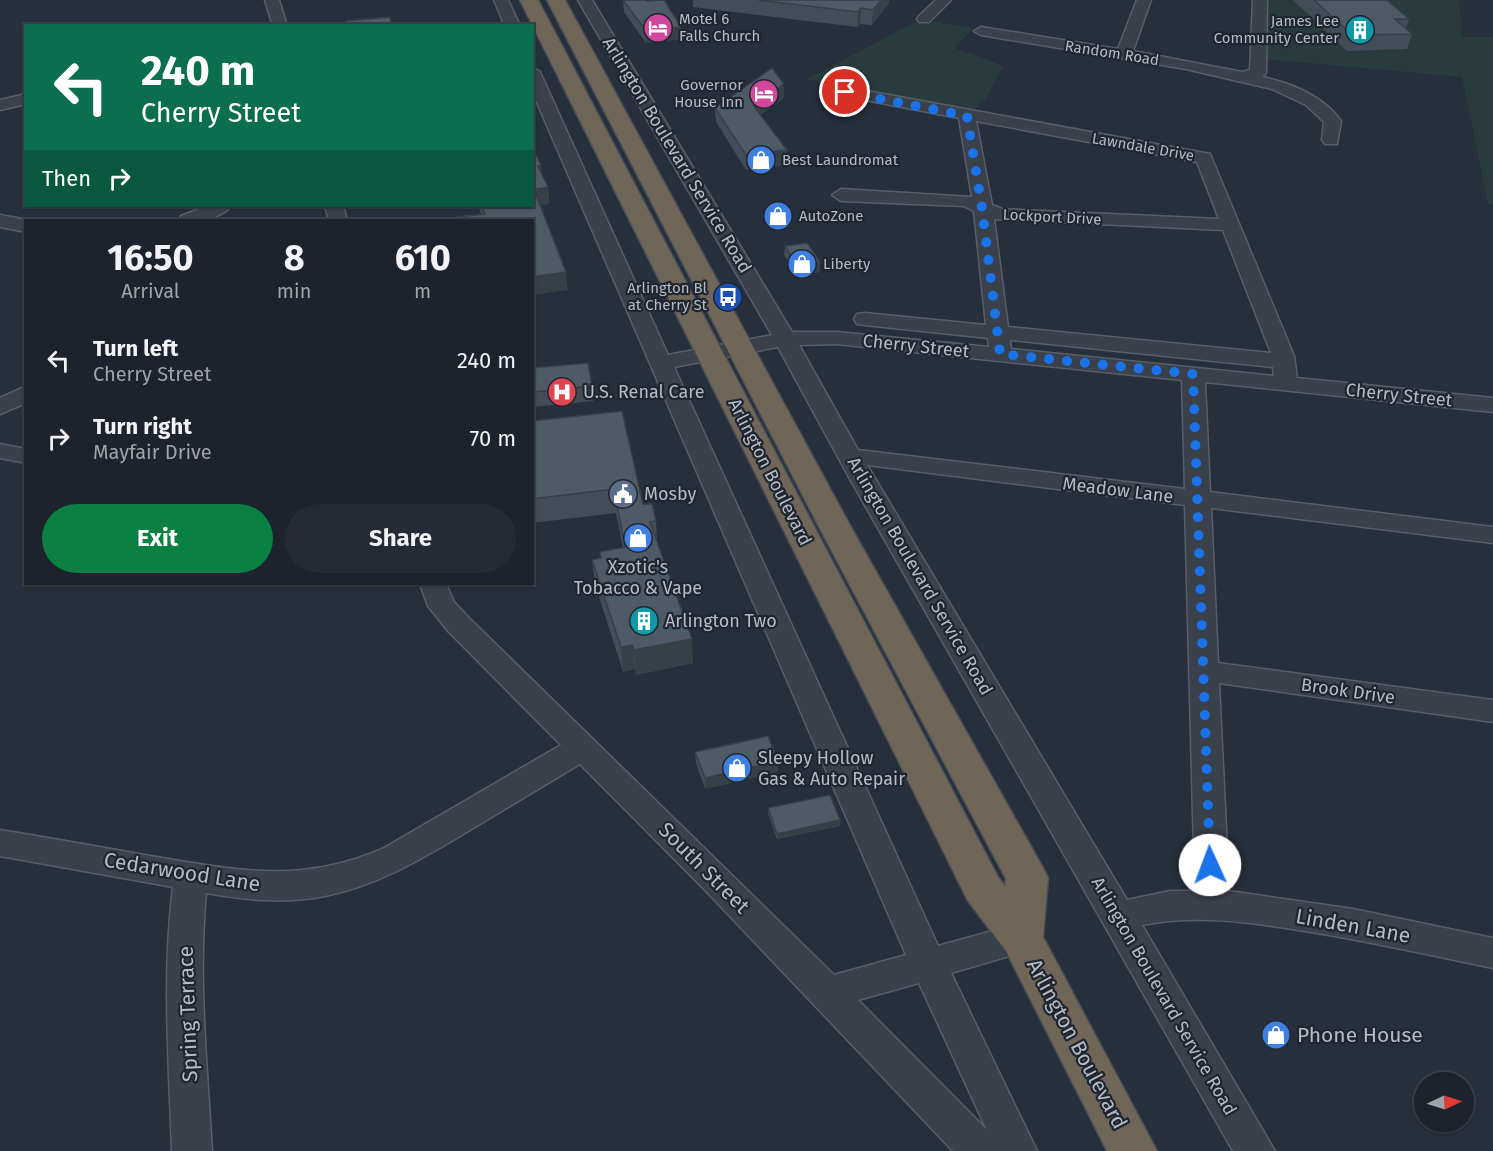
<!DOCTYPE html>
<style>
body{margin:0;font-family:"Fira Sans",sans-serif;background:#252b34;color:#f1f3f6;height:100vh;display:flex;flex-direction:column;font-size:22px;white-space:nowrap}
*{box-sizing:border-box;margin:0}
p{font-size:20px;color:#a0a4a9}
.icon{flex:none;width:33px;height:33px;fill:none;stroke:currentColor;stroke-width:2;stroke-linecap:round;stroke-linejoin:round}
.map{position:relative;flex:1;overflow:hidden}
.panel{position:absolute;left:24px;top:219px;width:510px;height:366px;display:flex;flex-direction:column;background:#1c232c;border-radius:0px;box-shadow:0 2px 4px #0004,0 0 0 2px #3a4048}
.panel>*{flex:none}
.top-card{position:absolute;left:24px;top:24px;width:510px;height:183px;border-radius:0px;box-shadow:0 2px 4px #0004,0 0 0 2px #3a4048;background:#0b6e4f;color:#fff;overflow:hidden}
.needle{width:39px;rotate:86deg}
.controls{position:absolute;left:1414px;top:1072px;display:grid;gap:12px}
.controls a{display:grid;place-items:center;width:60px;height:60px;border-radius:50%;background:#1c232c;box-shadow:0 2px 4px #0004,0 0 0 2px #3a4048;font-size:30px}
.pin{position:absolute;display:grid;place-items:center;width:51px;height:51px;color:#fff;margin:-26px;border:3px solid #fff;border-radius:50%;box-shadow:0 2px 6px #0007}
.me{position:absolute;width:66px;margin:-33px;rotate:358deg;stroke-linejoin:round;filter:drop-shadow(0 0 4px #0008)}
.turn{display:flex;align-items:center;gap:21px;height:126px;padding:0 18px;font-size:27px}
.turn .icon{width:78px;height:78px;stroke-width:2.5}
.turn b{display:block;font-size:42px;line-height:51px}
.then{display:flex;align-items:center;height:57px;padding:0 18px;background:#0003;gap:12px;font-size:22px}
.eta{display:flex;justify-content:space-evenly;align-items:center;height:102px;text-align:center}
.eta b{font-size:36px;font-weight:700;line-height:42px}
.button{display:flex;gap:12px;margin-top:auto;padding:12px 18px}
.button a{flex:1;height:69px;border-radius:36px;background:#0b8043;color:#fff;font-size:24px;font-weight:700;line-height:69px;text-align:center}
.button a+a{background:#252b34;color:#f1f3f6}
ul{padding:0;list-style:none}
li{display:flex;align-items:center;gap:18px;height:78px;padding:0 18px}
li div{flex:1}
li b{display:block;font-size:22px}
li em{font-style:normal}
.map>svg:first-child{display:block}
.green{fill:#293c3d}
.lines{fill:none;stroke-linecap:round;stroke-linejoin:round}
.minor-casing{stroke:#585f69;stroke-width:3}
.highway-casing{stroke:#454c56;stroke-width:3}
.minor{fill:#3a414b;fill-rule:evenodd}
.highway{fill:#706657;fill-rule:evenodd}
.wall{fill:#434d57}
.shaded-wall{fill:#373f47}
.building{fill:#4e5a65;stroke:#373f47;stroke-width:1.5}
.route{stroke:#1a73e8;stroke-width:10;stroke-dasharray:0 18}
.labels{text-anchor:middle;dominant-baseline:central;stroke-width:4.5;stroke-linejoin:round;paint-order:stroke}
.far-poi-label{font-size:15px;fill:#b5bcc6;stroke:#1f2630;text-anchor:start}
.far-street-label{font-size:15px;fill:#b5bcc6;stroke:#1f2630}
.street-label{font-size:18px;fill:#b5bcc6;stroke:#1f2630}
.poi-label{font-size:18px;fill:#b5bcc6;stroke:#1f2630;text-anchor:start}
.near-street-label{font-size:21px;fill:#b5bcc6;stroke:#1f2630}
.near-poi-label{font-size:21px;fill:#b5bcc6;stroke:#1f2630;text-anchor:start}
</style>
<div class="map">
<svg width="1493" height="1151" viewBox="0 0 1493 1151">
<rect width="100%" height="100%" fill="#262f3b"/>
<g class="green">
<path d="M1268,0H1459L1462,37H1493V204H1488L1462,77L1264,59Z"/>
<path d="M921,19L973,28L955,48L1003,66L986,98L973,111L807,79Z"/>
</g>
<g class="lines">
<g class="minor-casing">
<g id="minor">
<path d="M265,0H279L287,26H273Z"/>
<path d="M494,0H508L520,26H505Z"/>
<path d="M578,0H592L792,332H837L989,347L988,338L865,325L857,324L854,319L857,314L865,313L986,325L974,211L964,206L841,201L832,195L841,189L972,197L959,118L839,95L837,92L845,87L1210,154L1294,356L1297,378L1493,398V412L1205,382L1210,492L1493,527V543L1211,508L1218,663L1493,700V722L1219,683L1229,891L1353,909L1493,938V968C1430,955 1368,941 1305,931C1250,922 1197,914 1142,925L1275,1151H1233L850,479L778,347L674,367L938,946L1021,923L1033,927L1039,938L1033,949L951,973L1037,1151H953L704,889L580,764C543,786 507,808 470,830C423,858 379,885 325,896C285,904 246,900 206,893C198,979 207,1065 212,1151H172C169,1063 162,975 173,887L0,856V830C50,838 100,847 150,856C236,870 300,885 384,848L561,745L448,631L428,606L420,584H446L454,602L468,617L834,975L906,955L532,91V67L540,72L668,355L772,335ZM976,121L1197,162L1219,219L1002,209L992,205ZM994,219L1223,230L1271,353L1008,327ZM1010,340L1273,367L1274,376L1011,349ZM837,344L1182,380L1185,489L858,450L799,345ZM867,465L1185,505L1195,891H1170L1127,900ZM919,983L987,1130L858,1000Z"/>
<path d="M936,0H951L929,22H919L917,19L919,16Z"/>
<path d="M1137,0H1151L1133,51L1242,72L1250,70L1253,0H1267L1266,73L1262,77C1291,83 1323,96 1341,121L1337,144H1325L1322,140L1324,122L1306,105L1272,89L1186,69L981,35L974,31L981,27L1118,49Z"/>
<path d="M26,94V104L0,110V100Z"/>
<path d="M207,206H231C220,220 195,222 179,220L181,216Z"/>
<path d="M325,206H343L347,220H329Z"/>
<path d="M0,215L27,220L26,232L0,227Z"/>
<path d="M26,386V403L0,414V398Z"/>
<path d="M0,444L26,449V463L0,458Z"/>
</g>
</g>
<g class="highway-casing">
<path id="highway" d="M520,0H538L998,877L1005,886L1006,879L820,529L547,0H565L852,529L1042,866L1048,878L1043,937L1157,1151H1107L1006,951L968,901Z"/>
</g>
<use href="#minor" class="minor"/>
<use href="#highway" class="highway"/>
</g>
<g class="wall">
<path d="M623,0L682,39L646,43L624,12Z"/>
<path d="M693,0H889V3L872,25L860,24L857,27L693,7Z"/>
<path d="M1293,0H1387L1409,19L1406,28L1412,34L1407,49L1347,51Z"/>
<path d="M784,98L760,115L787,150V165L746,170L716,122L715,108Z"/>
<path d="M542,175L548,187L549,204L540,205L568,290L481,214L478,206H532Z"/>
<path d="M785,246L820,272L797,275L784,255Z"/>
<path d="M532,368L592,386L593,401L532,407Z"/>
<path d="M532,421L643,504L656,521L657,541L693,663L636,675L635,669L623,672L595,584L592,560L600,558V552L623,548L616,513L532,523Z"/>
<path d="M695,752L778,761V772L705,789L696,763Z"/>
<path d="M768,808L840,826L777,839L768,814Z"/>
</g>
<g class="shaded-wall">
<path d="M881,0H889V3L872,25L873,10Z"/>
<path d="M861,8L860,24L857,27L858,12Z"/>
<path d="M681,27L682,39L646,43V31Z"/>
<path d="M784,84V98L753,120V105Z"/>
<path d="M787,150V165L746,170V155Z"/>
<path d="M541,165L543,181L538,166Z"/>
<path d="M548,187L549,204L539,205L535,192L537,189Z"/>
<path d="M820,262V272L797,275V266Z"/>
<path d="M566,272L568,290L532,295V277Z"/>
<path d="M692,639L693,663L636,675L634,650Z"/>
<path d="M633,645L635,669L623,672L621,647Z"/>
<path d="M778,761V772L705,789V778Z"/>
<path d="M840,820V826L777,839V834Z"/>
</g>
<g class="building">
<path d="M623,0H646L647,1L664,0L681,27L646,31Z"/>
<path d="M758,0H881L873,10L861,8L858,12Z"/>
<path d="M1314,0H1387L1409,19H1395L1412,34L1352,35Z"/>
<path d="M390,17L392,26H347L346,21Z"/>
<path d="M772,68L784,84L753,105L787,150L746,155L715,108Z"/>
<path d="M532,151H534L541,165L538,166L548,187L537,189L538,192H535L566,272L532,277V220H457L456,217L485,214L482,206H532Z"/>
<path d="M807,243L820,262L797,266L785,246Z"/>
<path d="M588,363L592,386L532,392V368Z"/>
<path d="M622,411L643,504H652L656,521L650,522L692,639L634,650L633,645L621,647L592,560L601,558L600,552L625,547L614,489L532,499V421Z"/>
<path d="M768,736L778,761L705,778L695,752Z"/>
<path d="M830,795L840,820L777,834L768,808Z"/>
</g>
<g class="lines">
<path class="route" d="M845,92L967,116L982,208L1000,354L1193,374L1210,865"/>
</g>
<defs>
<g id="hotel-disc" transform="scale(1.5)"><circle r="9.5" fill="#d1479c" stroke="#1f2630"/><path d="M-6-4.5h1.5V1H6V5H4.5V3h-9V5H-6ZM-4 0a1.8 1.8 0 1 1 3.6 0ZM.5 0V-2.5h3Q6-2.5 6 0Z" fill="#fff"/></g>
<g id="building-disc" transform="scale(1.5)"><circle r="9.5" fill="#0f9aa8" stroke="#1f2630"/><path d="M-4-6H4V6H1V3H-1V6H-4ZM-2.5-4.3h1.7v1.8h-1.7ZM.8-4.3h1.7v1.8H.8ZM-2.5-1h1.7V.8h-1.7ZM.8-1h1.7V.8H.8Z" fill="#fff"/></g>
<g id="shop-disc" transform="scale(1.5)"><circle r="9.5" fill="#3f7fe0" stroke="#1f2630"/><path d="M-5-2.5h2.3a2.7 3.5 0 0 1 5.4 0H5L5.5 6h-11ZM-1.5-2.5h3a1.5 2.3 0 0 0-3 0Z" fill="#fff"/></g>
<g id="bus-disc" transform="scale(1.5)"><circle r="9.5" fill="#1a4fb4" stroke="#1f2630"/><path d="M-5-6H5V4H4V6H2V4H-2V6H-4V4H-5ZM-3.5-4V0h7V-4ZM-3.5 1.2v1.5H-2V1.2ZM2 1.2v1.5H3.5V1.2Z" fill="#fff"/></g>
<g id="hospital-disc" transform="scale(1.5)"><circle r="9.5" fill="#e0444e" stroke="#1f2630"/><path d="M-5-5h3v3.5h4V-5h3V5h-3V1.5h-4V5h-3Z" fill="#fff"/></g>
<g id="civic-disc" transform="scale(1.5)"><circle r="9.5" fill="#5c6f8a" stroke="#1f2630"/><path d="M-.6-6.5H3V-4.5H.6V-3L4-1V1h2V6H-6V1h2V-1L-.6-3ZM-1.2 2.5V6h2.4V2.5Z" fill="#fff"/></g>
</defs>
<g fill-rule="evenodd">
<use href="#hotel-disc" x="658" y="28"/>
<use href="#building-disc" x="1360" y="30"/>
<use href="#hotel-disc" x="764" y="94"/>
<use href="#shop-disc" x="761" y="160"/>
<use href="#shop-disc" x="778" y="216"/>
<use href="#shop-disc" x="802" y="264"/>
<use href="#bus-disc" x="728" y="297"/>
<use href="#hospital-disc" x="562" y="392"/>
<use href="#civic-disc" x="623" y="494"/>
<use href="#shop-disc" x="638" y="538"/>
<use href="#building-disc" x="644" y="621"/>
<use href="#shop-disc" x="737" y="768"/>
<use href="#shop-disc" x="1276" y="1035"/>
</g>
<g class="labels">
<g class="far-poi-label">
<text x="679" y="19">Motel 6<tspan x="679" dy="17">Falls Church</tspan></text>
<text x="1339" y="21" text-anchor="end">James Lee<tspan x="1339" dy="17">Community Center</tspan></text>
<text x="743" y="85" text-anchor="end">Governor<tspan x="743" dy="17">House Inn</tspan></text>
<text x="782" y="160">Best Laundromat</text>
<text x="799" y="216">AutoZone</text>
<text x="823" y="264">Liberty</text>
<text x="707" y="288" text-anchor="end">Arlington Bl<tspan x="707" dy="17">at Cherry St</tspan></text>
</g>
<g class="far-street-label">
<text transform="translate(1112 53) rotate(9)">Random Road</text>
<text transform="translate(1143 147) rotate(10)">Lawndale Drive</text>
<text transform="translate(1052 217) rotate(3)">Lockport Drive</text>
</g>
<g class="street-label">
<text transform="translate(677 155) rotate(59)">Arlington Boulevard Service Road</text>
<text transform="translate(916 346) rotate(6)">Cherry Street</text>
<text transform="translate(1399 395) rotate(6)">Cherry Street</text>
<text transform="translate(770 472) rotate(63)">Arlington Boulevard</text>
<text transform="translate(1118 490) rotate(7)">Meadow Lane</text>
<text transform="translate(920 576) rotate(60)">Arlington Boulevard Service Road</text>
<text transform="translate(1348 691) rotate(8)">Brook Drive</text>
<text transform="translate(1164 996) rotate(60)">Arlington Boulevard Service Road</text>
</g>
<g class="poi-label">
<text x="583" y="392">U.S. Renal Care</text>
<text x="644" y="494">Mosby</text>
<text x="638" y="567" text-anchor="middle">Xzotic's<tspan x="638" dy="21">Tobacco &amp; Vape</tspan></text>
<text x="665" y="621">Arlington Two</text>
<text x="758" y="758">Sleepy Hollow<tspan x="758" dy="21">Gas &amp; Auto Repair</tspan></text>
</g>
<g class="near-street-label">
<text transform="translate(704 868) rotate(45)">South Street</text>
<text transform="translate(182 872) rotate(9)">Cedarwood Lane</text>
<text transform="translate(1353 926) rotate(10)">Linden Lane</text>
<text transform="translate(188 1014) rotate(-92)">Spring Terrace</text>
<text transform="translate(1077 1044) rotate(62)">Arlington Boulevard</text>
</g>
<g class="near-poi-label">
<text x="1297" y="1035">Phone House</text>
</g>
</g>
</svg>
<div class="controls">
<a><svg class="needle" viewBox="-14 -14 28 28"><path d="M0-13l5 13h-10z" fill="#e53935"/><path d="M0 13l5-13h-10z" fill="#a0a4a9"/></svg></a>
</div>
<div class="pin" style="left:845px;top:92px;background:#d93025"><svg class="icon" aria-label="arrive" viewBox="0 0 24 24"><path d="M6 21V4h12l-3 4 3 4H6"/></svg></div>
<svg class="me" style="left:1210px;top:865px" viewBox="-20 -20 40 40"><circle r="19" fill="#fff"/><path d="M0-13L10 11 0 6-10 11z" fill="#1a73e8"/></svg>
<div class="top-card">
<div class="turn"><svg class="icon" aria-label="left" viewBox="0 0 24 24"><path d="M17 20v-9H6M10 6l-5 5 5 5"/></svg><div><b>240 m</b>Cherry Street</div></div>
<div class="then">Then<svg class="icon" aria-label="right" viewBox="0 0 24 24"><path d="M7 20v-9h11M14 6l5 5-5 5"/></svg></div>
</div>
<section class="panel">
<div class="eta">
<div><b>16:50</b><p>Arrival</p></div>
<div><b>8</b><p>min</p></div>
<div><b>610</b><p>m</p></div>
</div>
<ul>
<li><svg class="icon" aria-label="left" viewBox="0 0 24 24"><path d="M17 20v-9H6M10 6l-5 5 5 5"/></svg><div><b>Turn left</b><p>Cherry Street</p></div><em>240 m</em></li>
<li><svg class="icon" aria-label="right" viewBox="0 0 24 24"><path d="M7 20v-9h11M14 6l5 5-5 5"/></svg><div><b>Turn right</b><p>Mayfair Drive</p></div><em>70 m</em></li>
</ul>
<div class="button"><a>Exit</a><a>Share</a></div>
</section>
</div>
